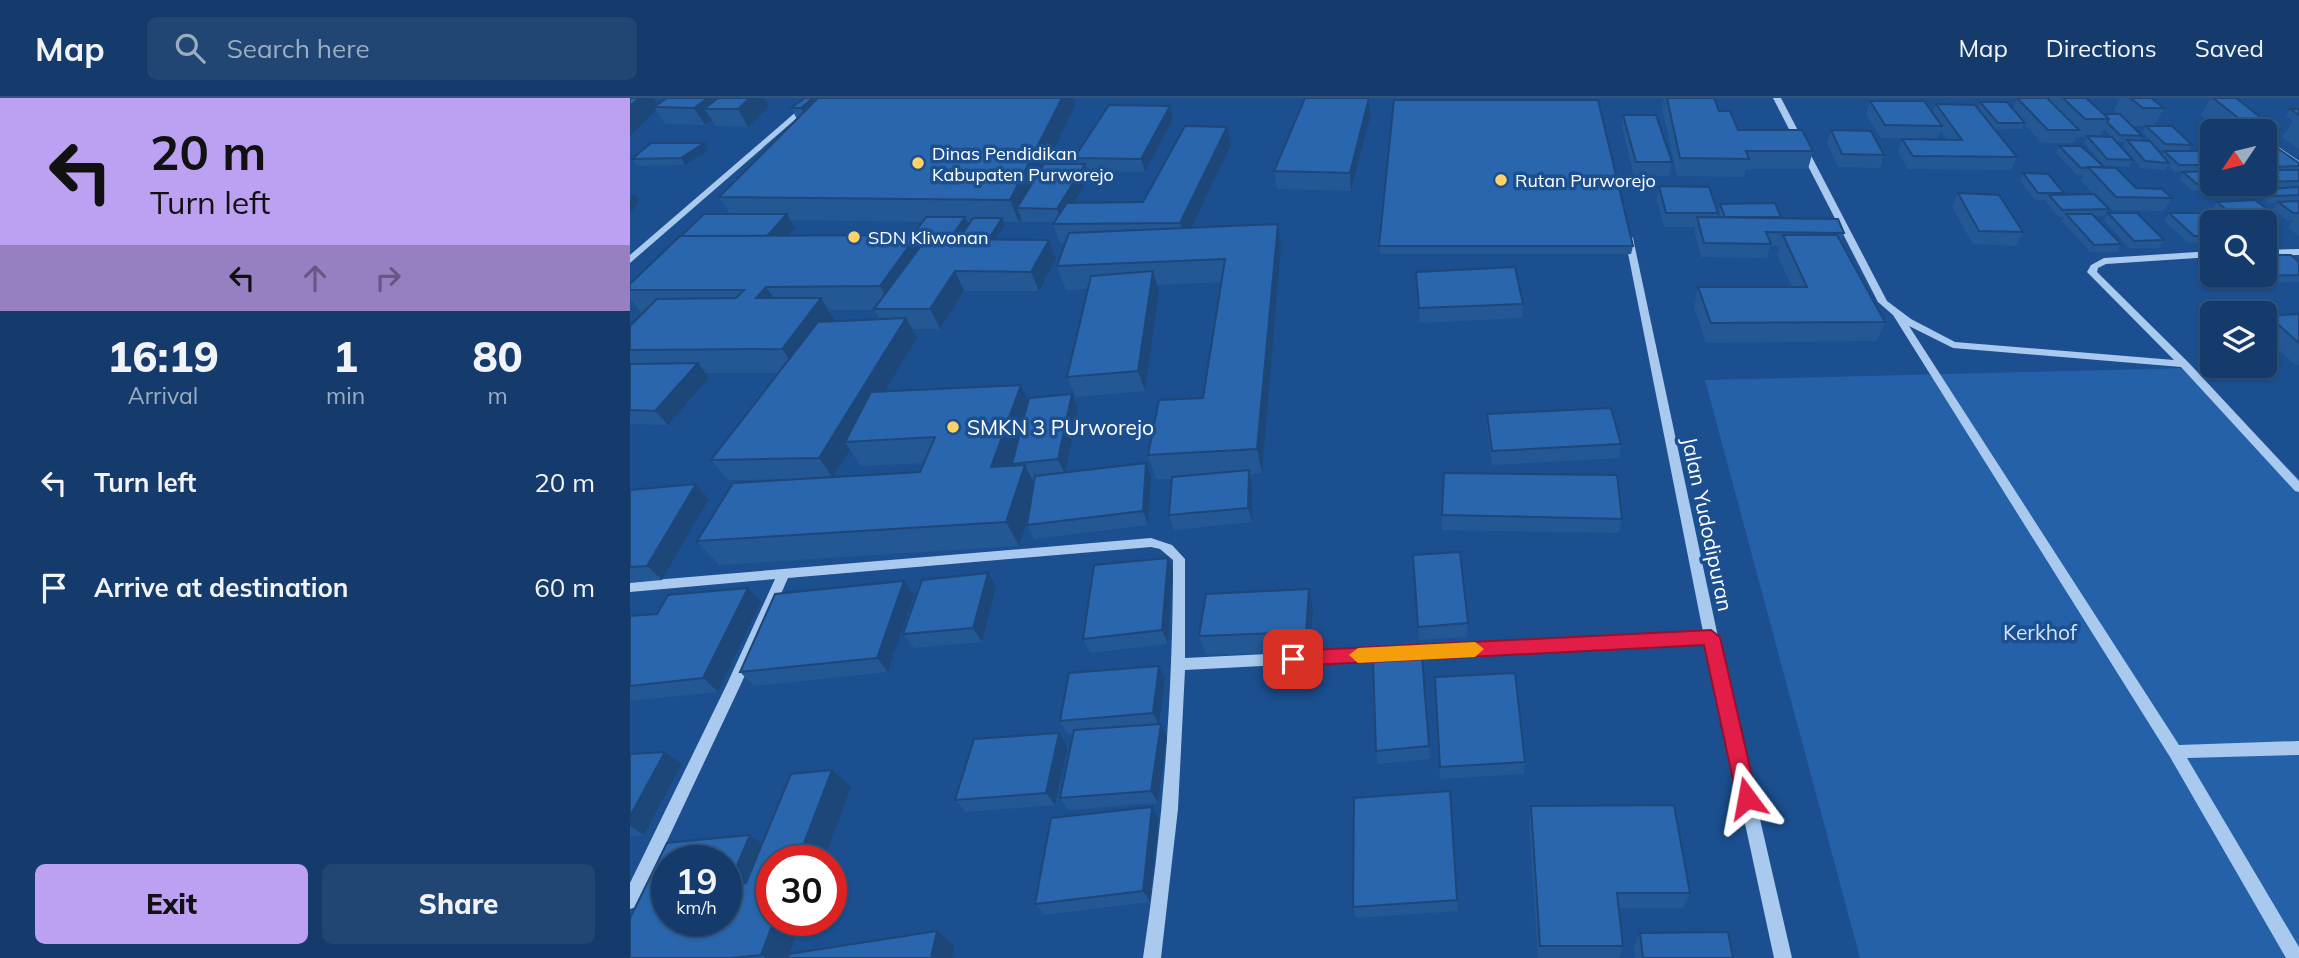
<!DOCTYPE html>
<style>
body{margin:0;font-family:Mulish,sans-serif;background:#214673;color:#f1f3f6;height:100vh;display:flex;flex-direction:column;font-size:26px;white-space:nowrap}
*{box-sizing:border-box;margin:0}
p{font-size:23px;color:#9dadc1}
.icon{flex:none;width:38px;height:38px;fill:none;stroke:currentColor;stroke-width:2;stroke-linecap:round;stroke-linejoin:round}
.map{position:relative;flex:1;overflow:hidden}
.details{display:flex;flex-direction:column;background:#143b6b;width:630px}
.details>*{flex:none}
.top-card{background:#bca0f2;color:#111;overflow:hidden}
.needle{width:46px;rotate:235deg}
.fabs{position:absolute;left:1570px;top:21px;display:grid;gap:14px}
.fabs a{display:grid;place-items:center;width:77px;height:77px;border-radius:10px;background:#143b6b;box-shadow:0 2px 5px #0004,0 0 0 2px #33557e;font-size:35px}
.speed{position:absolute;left:21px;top:747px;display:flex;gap:14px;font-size:35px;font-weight:700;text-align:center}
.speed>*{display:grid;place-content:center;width:91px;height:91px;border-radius:50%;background:#143b6b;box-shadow:0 2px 5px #0004,0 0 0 2px #33557e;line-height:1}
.speed small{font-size:18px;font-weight:400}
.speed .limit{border:10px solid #d22;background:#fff;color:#111}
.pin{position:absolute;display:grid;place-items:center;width:60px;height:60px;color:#fff;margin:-30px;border-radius:14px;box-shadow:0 4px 10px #0006}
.me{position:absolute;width:77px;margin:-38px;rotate:347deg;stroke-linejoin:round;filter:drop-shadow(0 0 5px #0008)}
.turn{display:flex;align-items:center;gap:24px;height:147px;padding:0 35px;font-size:32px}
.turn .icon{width:91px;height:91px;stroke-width:2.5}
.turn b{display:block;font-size:49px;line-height:60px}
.lanes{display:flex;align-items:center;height:66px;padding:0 35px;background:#0003;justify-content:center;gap:35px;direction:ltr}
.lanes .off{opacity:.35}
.eta{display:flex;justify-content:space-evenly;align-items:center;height:119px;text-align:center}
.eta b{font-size:42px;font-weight:800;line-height:49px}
.action{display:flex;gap:14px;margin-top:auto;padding:14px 35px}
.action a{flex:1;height:80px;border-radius:10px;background:#bca0f2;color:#111;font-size:28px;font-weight:800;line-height:80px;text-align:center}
.action a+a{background:#214673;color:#f1f3f6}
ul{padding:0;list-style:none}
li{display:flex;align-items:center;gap:21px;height:105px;padding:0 35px}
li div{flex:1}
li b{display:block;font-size:26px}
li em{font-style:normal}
header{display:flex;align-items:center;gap:42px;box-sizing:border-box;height:98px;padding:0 35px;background:#143b6b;border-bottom:2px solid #33557e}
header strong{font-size:33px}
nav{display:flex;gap:38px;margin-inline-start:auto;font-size:24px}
.search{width:490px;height:63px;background:#214673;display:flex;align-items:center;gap:18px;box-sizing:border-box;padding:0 24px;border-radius:10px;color:#9dadc1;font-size:26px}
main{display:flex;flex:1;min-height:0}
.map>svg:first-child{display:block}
.green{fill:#2461a8}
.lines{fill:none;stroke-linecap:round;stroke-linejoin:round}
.minor{fill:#a9c9ee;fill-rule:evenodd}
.wall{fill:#245895;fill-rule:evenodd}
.shaded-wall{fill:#1d4779}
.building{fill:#2a66ad;stroke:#1d4779;stroke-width:2;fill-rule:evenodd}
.route{fill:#e11d48;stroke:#92132f;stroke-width:2}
.slow{fill:#f59e0b}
.poi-dot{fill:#ffd166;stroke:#1b4f8f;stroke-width:2.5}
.labels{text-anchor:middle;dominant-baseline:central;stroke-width:7;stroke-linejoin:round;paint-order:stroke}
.far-poi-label{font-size:18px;fill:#fff;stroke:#1b4f8f;text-anchor:start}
.poi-label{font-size:21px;fill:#fff;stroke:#1b4f8f;text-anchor:start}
.street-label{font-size:21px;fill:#fff;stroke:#1b4f8f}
.park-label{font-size:21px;fill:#cfe3fa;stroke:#1b4f8f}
</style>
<header>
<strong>Map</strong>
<div class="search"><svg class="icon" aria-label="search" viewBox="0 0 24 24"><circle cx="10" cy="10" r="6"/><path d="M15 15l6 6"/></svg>Search here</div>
<nav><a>Map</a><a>Directions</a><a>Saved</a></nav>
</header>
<main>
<section class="details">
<div class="top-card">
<div class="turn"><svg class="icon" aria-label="left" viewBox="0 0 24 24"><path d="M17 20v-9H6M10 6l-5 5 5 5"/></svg><div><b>20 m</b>Turn left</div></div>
<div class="lanes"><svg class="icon" aria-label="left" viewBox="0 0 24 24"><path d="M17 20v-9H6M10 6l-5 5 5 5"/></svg><svg class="icon off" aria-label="ahead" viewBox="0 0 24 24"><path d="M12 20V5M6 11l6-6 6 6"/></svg><svg class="icon off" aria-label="right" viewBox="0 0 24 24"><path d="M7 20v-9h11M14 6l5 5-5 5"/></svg></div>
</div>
<div class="eta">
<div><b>16:19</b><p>Arrival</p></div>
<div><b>1</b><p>min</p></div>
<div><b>80</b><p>m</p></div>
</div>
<ul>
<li><svg class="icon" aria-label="left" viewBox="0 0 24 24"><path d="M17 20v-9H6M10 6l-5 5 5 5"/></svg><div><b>Turn left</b></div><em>20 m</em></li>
<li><svg class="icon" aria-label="arrive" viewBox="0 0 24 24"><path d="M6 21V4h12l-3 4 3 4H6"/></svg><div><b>Arrive at destination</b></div><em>60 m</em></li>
</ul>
<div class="action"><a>Exit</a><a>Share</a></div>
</section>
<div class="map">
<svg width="1669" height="860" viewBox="0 0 1669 860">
<rect width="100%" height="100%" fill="#1b4f8f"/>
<path class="green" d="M1560,270L1669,381V860H1230L1075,282Z"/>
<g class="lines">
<g class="minor">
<path d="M182,0H190L0,165V157Z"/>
<path d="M1143,0H1151L1257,203L1281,221L1325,244L1544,262L1457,174L1461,167L1474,160L1582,153V159L1476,166L1468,170L1467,174L1558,264L1669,383V394L1665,393L1551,269L1323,250L1279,228L1549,647L1669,643V657L1557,660L1669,849V860H1656L1540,659L1263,217L1248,204Z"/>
<path d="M1634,39L1669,63V69L1634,45Z"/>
<path d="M999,137L1003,140L1088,539L1162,860H1144L1076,545L555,572L548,711L531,860H513C533,728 543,596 543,462L530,451L521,449L158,480L111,586L6,809L0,811V785L97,586L145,481L0,494V484L521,440L542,447L555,461V560L1073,534L995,140Z"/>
<path d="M1669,151V157L1634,158V152Z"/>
</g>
</g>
<g class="wall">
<path d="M0,0L27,6L139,9L118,29L85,28L82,22L75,27L35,26L26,12L0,38Z"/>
<path d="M175,0H443L445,8L417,66H446L444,60L540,8L543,21L515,74L457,73L459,80L444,105L513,104L601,47L562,130L648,126L651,149L632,375L620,376L622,386V424L544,432L539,417L542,381H526L518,357L573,300L592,184L527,187L529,193L515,293L446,299L437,279L458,191L436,192L427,168L436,145H430L423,126L424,124H392L391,120L389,124H374L375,127L366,142H419L426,161L409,193H334L310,231H282L287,240L255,294L391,287L398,303L448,311L435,374L521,379L518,427L404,441L397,427L398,419L389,448L89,467L67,443L172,381L98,382L81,362L149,275H75L79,280L38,327L0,326V228L12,216L0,200V186L100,116L89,99L167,21L161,10ZM160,122L292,124L283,137H158L165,130ZM199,212H244L250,221L205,223ZM220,352L231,368L294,365L290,374L204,379Z"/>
<path d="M675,0H740L741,16L721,93L647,91L644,73Z"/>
<path d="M1034,0H1084L1089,13L1108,32L1183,53L1178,71H1116L1114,79L1047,78L1032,10Z"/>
<path d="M1387,0L1419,2L1420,0H1456L1474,16H1489L1484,12L1490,0H1521L1534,10L1524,28L1562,47L1558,53L1582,54V86H1634V47L1669,65V139L1658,129L1663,122L1658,123L1643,111L1647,105H1639L1630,98L1635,91H1639H1614L1610,87L1607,92L1562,93L1549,81L1553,74H1545L1538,67L1535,72L1511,70L1493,49L1495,44H1487L1503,62L1499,69L1474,68L1454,45L1457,39H1446L1443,45H1412L1394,26L1392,31H1365L1387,59L1381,72L1278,71L1268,54L1272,41L1317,42L1311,33L1307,41L1251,40L1236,16L1240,3L1302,15L1306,6L1348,11L1350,4L1383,11ZM1497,23L1503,28H1516L1512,34L1531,53H1551H1534L1532,57L1510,42L1512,38ZM1474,31L1481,39L1470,38Z"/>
<path d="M1581,0H1606L1645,31L1634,47V33H1591L1571,17Z"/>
<path d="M1660,11H1669V51L1652,39L1663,23L1656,18Z"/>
<path d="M993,17L1042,64L1039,78L1004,77L992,30Z"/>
<path d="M1201,32L1254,57L1250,70L1208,69L1197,45Z"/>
<path d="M74,45L78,52L55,67L7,68L2,61Z"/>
<path d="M1429,48L1474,69L1506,90L1542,100L1533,113L1478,112L1474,118H1464L1491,146L1487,154H1460L1432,123L1434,119H1429L1416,104V102H1405L1390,82L1393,75L1434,95L1433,97L1464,96L1451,83L1454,77H1447L1426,55Z"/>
<path d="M1029,88L1088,115L1087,119H1091L1088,113L1090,106L1151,119V120L1214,135L1211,145L1255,224L1247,243L1076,245L1064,209L1068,189H1162L1147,157L1150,148H1140L1137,160L1071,159L1064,132L1065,129H1034L1027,102Z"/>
<path d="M1328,95L1393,134L1386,148L1343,146L1322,109Z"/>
<path d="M1587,104L1645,117L1640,124H1598L1582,111Z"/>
<path d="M1478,115L1534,142L1529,150H1499L1474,122Z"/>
<path d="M1539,115L1582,126V144L1559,145L1534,123Z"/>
<path d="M749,148H1003L1001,156H750Z"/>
<path d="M1669,164V184L1630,185L1620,177H1634Z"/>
<path d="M786,174L893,206L892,220L790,225Z"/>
<path d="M1669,216V267H1666L1634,239V224L1639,218Z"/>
<path d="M857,316L991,346L989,360L862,367L857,331Z"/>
<path d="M66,386L79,401L32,482L0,485V392Z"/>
<path d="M812,417L992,421L989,435L812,432Z"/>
<path d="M783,457L838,525L837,539L789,542Z"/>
<path d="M543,474L538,546L460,555L453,541Z"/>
<path d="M366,489L352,544L284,550L273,536Z"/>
<path d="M679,491L683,510L680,553L576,557L569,538Z"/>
<path d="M284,497L258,574L124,588L110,574Z"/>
<path d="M131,504L88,594L0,603V518Z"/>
<path d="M792,559L800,661L748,666L746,653Z"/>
<path d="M529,568L535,581L529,626H531L537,639L528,705L438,712L430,700L443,636H438L430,623Z"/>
<path d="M805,579L895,664L894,676L810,681Z"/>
<path d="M438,648L425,707L336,714L325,702Z"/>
<path d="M0,656L52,666L14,737L0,739Z"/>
<path d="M221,689L194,763H142L172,822L160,856L307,833L324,847L322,860H0L132,746Z"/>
<path d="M901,708L1060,795L1053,810H989L993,848L989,860H908L899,724Z"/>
<path d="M522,709L529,721L520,804L415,817L405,806Z"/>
<path d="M827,802L828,813L726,820L723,809Z"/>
<path d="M1010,835L1103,860H1005L1004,849Z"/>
</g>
<g class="shaded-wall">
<path d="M9,0H23L29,9H24L26,12L0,38V8Z"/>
<path d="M78,0H112L74,11L82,22L75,27L64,10Z"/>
<path d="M120,0H134L139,9L118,29L108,11Z"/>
<path d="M183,0H192L180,28L171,10Z"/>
<path d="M432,0H443L445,8L396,110H387L391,120L389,124L380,102Z"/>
<path d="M739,0L741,16L721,93L720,75Z"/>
<path d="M540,8L543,21L515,74L511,61Z"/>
<path d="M597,29L601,47L555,144L550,125Z"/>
<path d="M74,45L78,52L55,67L51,60Z"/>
<path d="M455,66L459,80L432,124L427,111Z"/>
<path d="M4,96L9,103L0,116V102Z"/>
<path d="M157,116L165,130L144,153L135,140Z"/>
<path d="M335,119L339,126L320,153L317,145Z"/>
<path d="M372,120L375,127L360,150L357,143Z"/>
<path d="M648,126L651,149L632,375L627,351Z"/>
<path d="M287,137L298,160L263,212L250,188Z"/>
<path d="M419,142L426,161L409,193L401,174Z"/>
<path d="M325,173L334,193L310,231L300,211Z"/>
<path d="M523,173L529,193L515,293L508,273Z"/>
<path d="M136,189L152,212L126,200Z"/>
<path d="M191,200L206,224L168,275L152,251Z"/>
<path d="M276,220L287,240L225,344H215L220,352L203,380L189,360Z"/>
<path d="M68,265L79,280L38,327L25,313Z"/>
<path d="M391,287L402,311L374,393L361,369Z"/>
<path d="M442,296L448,311L435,376L428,361Z"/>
<path d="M516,365L521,379L518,427L513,413Z"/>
<path d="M395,367L407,391L389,448L376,424Z"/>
<path d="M619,372L622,386V424L618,410Z"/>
<path d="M66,386L79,401L32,482L17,468Z"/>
<path d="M538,460L543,474L538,546L532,532Z"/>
<path d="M358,475L366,489L352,544L343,530Z"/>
<path d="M274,483L284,497L258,574L247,560Z"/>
<path d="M118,490L131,504L88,594L73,580Z"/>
<path d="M679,491L683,510L680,553L676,534Z"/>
<path d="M529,568L535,581L529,628L523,615Z"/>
<path d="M531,626L537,639L528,705L521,693Z"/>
<path d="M429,635L438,648L425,707L416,695Z"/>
<path d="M35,654L52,666L14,737L0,728V718Z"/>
<path d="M202,672L221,689L194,763H167Z"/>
<path d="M522,709L529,721L520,804L513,793Z"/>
<path d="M120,737L142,753L122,803L98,788Z"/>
<path d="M144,822H172L158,860H136L131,857Z"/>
<path d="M307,833L324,847L322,860H301Z"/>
</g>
<g class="building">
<path d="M0,0H9L0,8Z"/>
<path d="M37,0H78L64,10L24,9Z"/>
<path d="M88,0H120L108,11H74Z"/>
<path d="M175,0H183L171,10H161Z"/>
<path d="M188,0H432L380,102L89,99Z"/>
<path d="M675,0H739L720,75L644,73Z"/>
<path d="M1037,0H1084L1089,13H1100L1108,32H1172L1183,53H1116L1119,61L1050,60Z"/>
<path d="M1387,0H1417L1449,32H1418Z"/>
<path d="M1433,0H1456L1479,21H1455Z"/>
<path d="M1500,0H1521L1534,10H1513Z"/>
<path d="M1583,0H1606L1645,31L1621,30Z"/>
<path d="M764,2H968L1003,148H749Z"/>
<path d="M1240,3H1294L1312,28L1255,27Z"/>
<path d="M1350,4H1377L1395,25H1368Z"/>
<path d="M1306,6L1345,7L1387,59L1283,58L1272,41L1332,42Z"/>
<path d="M479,7L540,8L511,61L444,60Z"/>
<path d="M1660,11H1669V17Z"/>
<path d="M1474,16H1490L1512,38L1490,37L1477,24L1479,21Z"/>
<path d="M993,17H1026L1042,64H1006Z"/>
<path d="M555,28L597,29L550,125L423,126L437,105L513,104Z"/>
<path d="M1516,28H1542L1562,47L1535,46Z"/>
<path d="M1201,32L1241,33L1254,57L1212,56Z"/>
<path d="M1457,38L1482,39L1503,62L1477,61Z"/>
<path d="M1497,42L1520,43L1539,65L1515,63Z"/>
<path d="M21,45H74L51,60L2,61Z"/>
<path d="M1634,47H1643L1669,65V68L1641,69L1634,64Z"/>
<path d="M1429,48H1451L1474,69L1451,70Z"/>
<path d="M1534,53H1581L1582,54V67H1549Z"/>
<path d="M414,66H455L427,111L387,110Z"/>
<path d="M1458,69L1486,70L1506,90L1532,91L1542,100L1486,99Z"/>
<path d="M1634,72H1669V83L1634,84Z"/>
<path d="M1582,73V86H1567L1553,74Z"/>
<path d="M1393,75L1418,76L1434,95H1408Z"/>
<path d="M1029,88L1079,89L1088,115H1036Z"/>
<path d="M1669,89V97L1644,98L1635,91Z"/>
<path d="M1328,95L1369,97L1393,134L1349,133Z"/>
<path d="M1464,96L1479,111L1432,112L1419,97Z"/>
<path d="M1625,102L1645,117L1605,119L1587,104Z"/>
<path d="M1669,103V115H1663L1648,104Z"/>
<path d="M1145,105L1151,119H1095L1090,106Z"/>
<path d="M1478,115H1507L1534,142L1504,143Z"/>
<path d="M1539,115H1569L1582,126V137L1564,138Z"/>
<path d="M74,116H157L137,138H51Z"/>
<path d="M1436,116H1462L1491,146L1464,147Z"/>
<path d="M296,119H335L320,141H296L293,145H291L287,137H283Z"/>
<path d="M1067,119L1208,121L1214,135L1136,134L1141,146L1074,145Z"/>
<path d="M343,120H372L358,142L329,141Z"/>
<path d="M648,126L627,351L518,357L529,302L573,300L595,161L427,168L439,135Z"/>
<path d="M287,137L250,188L136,189L126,200H191L152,251L0,252V228L27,201L106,200L114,192H0V186L50,138Z"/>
<path d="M1153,137H1207L1255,224L1081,225L1068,189H1177Z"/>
<path d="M296,141L419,142L401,174L325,173L300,211H244Z"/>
<path d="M1634,157H1661L1669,164V177L1635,178L1634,177Z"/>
<path d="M885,169L893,206L789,210L786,174Z"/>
<path d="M523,173L508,273L437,279L461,178Z"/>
<path d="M1669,216V245L1639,218Z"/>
<path d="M276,220L189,360L81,362L188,224Z"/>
<path d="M68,265L25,313L0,312V266Z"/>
<path d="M391,287L361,369L395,367L376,424L67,443L103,385L290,374L305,339L215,344L241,294Z"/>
<path d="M442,296L428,361L382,366L399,300Z"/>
<path d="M981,310L991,346L862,353L857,316Z"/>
<path d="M516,365L513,413L397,427L405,378Z"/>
<path d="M619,372L618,410L539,417L542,379Z"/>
<path d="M814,375L987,377L992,421L812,417Z"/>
<path d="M66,386L17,468L0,469V392Z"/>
<path d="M830,454L838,525L788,529L783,457Z"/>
<path d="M538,460L532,532L453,541L464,467Z"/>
<path d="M358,475L343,530L273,536L292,482Z"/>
<path d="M274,483L247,560L110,574L145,496Z"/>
<path d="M118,490L73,580L0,588V518L27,516L38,497Z"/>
<path d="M679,491L676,534L569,538L576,496Z"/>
<path d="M792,559L799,648L746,653L743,563Z"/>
<path d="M529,568L523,615L430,623L439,575Z"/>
<path d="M885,575L895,664L810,669L805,579Z"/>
<path d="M531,626L521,693L430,700L444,632Z"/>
<path d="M429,635L416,695L325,702L344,641Z"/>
<path d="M35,654L0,718V656Z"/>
<path d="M202,672L167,763H142V822H144L131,857L102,860H0V820L37,745L120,737L98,788L116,785L161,676ZM37,763H96V822H37Z"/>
<path d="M820,693L827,802L723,809L724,700Z"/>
<path d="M1044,707L1060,795H987L993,848H910L901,708Z"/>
<path d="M522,709L513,793L405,806L421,720Z"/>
<path d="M307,833L301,860H158L159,856Z"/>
<path d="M1098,834L1103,860H1013L1010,835Z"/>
</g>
<path class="route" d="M1081,532L1090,539L1127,700L1124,706L1117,709L1110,706L1107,700L1074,547L663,568L654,561L663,553Z"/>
<path class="slow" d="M845,544L854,551L845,559L728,565L719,557L728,550Z"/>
<g class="poi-dot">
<circle cx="288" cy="65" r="7"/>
<circle cx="871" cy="82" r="7"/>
<circle cx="224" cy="139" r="7"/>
<circle cx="323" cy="329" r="7"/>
</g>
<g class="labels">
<g class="far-poi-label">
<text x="302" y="55">Dinas Pendidikan<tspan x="302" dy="21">Kabupaten Purworejo</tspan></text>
<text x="885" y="82">Rutan Purworejo</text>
<text x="238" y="139">SDN Kliwonan</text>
</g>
<g class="poi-label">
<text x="337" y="329">SMKN 3 PUrworejo</text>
</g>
<g class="street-label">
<text transform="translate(1078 426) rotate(78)">Jalan Yudodipuran</text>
</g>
<g class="park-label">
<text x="1410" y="534">Kerkhof</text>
</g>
</g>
</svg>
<div class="fabs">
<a><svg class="needle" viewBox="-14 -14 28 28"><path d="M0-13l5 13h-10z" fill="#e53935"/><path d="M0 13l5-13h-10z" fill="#9dadc1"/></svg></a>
<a><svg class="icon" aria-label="search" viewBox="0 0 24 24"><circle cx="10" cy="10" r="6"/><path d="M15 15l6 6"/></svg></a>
<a><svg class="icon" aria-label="layers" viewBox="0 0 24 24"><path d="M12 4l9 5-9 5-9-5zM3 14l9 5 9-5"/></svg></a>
</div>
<div class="speed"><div>19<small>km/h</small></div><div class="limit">30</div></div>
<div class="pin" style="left:663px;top:561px;background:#d93025"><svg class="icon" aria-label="arrive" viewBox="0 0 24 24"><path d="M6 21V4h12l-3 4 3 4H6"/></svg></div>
<svg class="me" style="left:1117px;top:700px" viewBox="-20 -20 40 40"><path d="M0-17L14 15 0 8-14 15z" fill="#e11d48" stroke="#fff" stroke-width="4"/></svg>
</div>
</main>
